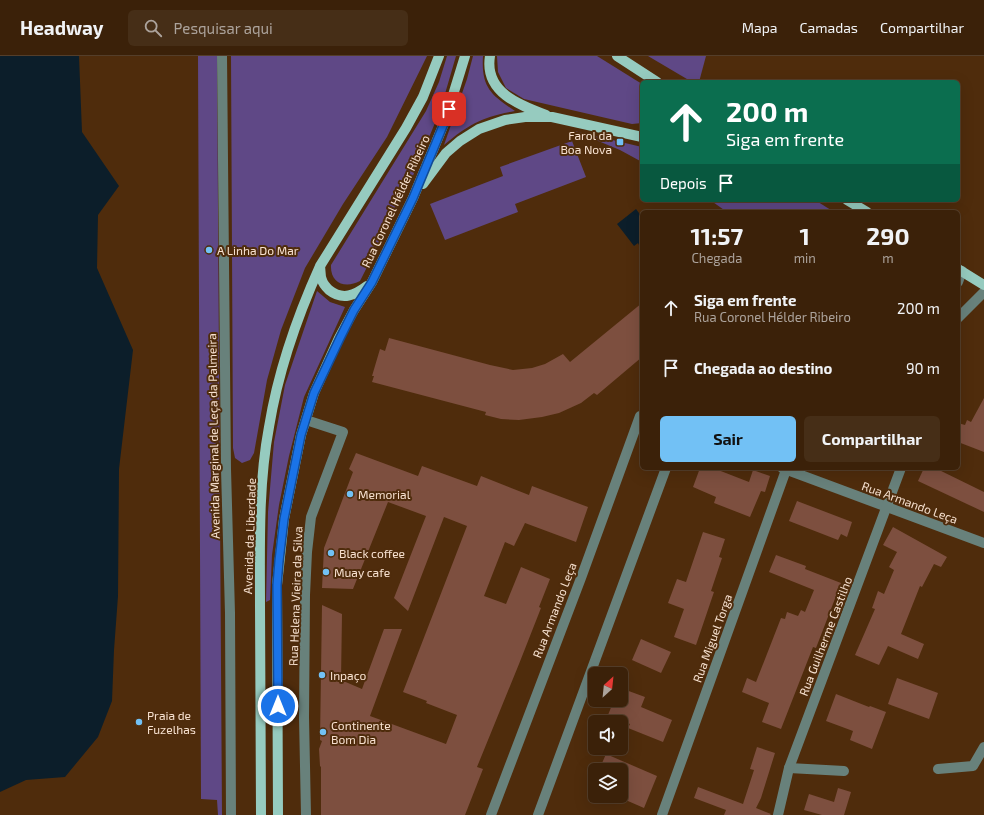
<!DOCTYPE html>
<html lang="pt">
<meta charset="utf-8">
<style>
body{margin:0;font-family:"Exo 2",sans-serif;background:#462e17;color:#f1f3f6;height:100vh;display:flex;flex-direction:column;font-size:15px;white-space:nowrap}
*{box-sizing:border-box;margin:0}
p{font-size:13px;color:#aca39c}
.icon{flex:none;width:22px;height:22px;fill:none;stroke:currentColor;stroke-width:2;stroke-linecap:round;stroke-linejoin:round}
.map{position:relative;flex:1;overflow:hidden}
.side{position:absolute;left:640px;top:154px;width:320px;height:260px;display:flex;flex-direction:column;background:#3b2109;border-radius:6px;box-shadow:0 4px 16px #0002,0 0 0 1px #543e2a}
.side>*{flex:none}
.top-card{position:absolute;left:640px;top:24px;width:320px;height:122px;border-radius:6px;box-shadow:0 4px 16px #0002,0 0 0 1px #543e2a;background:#0b6e4f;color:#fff;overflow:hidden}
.needle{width:26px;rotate:27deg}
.buttons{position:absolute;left:588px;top:611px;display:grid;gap:8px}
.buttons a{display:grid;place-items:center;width:40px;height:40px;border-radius:6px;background:#3b2109;box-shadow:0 4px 16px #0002,0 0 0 1px #543e2a;font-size:20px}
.pin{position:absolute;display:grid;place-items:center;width:34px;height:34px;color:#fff;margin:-17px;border-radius:8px;box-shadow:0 2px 6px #0006}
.me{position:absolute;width:44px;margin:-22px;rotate:0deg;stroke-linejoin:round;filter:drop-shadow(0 0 3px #0008)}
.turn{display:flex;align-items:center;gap:14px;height:84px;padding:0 20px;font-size:18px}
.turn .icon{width:52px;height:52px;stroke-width:2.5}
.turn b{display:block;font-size:28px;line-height:34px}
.then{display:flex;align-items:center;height:38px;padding:0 20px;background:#0003;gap:8px;font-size:15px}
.eta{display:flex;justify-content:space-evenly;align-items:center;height:68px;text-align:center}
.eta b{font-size:24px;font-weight:700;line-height:28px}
.action{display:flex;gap:8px;margin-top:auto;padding:8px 20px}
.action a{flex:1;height:46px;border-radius:6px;background:#72c1f5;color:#111;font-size:16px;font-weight:700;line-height:46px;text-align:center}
.action a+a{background:#462e17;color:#f1f3f6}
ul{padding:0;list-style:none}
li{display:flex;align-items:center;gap:12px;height:60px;padding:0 20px}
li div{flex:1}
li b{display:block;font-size:15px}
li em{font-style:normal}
header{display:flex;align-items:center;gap:24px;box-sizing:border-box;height:56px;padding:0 20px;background:#3b2109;border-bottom:1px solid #543e2a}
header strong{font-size:19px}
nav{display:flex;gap:22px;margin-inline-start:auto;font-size:14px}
.search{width:280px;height:36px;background:#462e17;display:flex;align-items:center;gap:10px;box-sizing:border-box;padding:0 14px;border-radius:6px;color:#aca39c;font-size:15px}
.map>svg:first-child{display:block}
.green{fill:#5f4886}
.water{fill:#0c1e2a}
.building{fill:#7d4f3f}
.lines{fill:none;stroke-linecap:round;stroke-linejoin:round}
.minor{stroke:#68817b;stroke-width:10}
.major{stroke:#96cbbf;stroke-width:10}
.route-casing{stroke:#114b97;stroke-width:10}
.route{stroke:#1a73e8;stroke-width:7}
.poi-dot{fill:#72c1f5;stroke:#4f2c0c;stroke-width:1.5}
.labels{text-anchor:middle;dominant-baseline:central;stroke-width:4;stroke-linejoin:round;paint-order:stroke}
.poi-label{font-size:12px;fill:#f7e1d0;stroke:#4f2c0c;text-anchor:start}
.street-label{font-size:12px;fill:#f7e1d0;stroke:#4f2c0c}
</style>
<header>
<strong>Headway</strong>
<div class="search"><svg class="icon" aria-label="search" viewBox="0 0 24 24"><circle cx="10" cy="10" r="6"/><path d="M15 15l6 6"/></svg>Pesquisar aqui</div>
<nav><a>Mapa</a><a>Camadas</a><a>Compartilhar</a></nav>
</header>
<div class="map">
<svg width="984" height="759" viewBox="0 0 984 759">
<rect width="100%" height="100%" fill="#4f2c0c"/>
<g class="green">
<path d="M198,0H217L222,759H218L217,744L201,743Z"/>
<path d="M231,0H427L387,81L343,148L305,212L281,274L267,324L254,397L250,404L242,407L235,402L233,392Z"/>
<path d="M447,0H456L440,55L412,122L360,225C345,233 330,227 331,209L426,55L439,26Z"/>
<path d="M473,0H483C481,31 491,39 515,55C482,61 469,68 444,89L467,23Z"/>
<path d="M497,0H597L642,28V67L632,68L524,43L506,32L498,16Z"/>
<path d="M648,0H706L699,26H692Z"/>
<path d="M574,75L642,91V106L620,94Z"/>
<path d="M572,85L586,121L515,148L518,156L445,184L430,148L503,120L500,111Z"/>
<path d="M710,144H815L834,156H727Z"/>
<path d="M317,235L330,246L345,251L304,341L289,400L279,449L272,499L270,544L266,546L268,456L274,386L285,329Z"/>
</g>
<g class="water">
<path d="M0,0H79L82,76L119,130L98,159L97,212L133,294L119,413L118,540L114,594L112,645L98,681L65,721L26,724L0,736Z"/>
<path d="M636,153L642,161V189L640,191L638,187L634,190L617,168Z"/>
</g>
<g class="building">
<path d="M642,247V301L597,339L594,337L581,347L559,357L542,361L519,364L501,363L485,359L486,356L372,326L374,320H372L380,293L385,295L389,282L490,309L513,314L532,312L545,308L563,298L570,306Z"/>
<path d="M984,342V396L958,386V367L965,369L967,364L971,366Z"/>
<path d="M356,397L418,420L422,410L477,430L481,420L529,439L532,430L588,451L576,486L525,467L514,490L505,486L484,540L506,548L521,511L550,523L539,551L541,552L519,608L477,711L483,713L465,759H321V711L320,710L319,693L322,685L320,684L322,549L342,558L341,624L362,633L384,573H402L370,660L446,688L457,659L426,647L427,645L403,636L467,470L444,461L408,555L394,542L426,460L388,446L353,533L322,532L324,492L353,416L349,413Z"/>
<path d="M700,412H713L749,426L753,414L770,420L765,436L761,435L750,461L714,447L716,441L693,431Z"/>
<path d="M924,412H935L984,436V456L918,425Z"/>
<path d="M797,445L852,466L847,481L841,478L838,484L789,465Z"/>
<path d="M893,471L947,501L941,511L934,508L922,531L920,530L901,578L924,588L918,603L888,590L879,609L855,599L875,553L872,552L878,535L884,538L894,514L889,511L897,496L883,489Z"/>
<path d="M703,476L725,483L719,501L722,502L711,535L714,536L696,589L674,581L684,553L668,547L677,523L686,526Z"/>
<path d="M776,499L806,510L805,513L841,527L816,592L813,591L781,673L762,666L769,647L742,636L747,622L756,626L781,562L785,563L787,556L798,560L801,554L805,556L814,534L769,516Z"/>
<path d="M641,583L671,596L661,617L632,604Z"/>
<path d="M897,622L938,637L929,663L888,648Z"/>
<path d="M626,634L645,641L641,651L672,664L663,686L628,672L630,668L608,659L614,644H622Z"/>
<path d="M836,638L869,651L870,650L886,656L872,693L850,684L853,675L826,665Z"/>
<path d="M757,691L775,697L761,742L756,752L771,758L770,759H724L726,754L694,742L698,731L743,748L754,714L750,713Z"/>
<path d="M606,698L657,720L644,752L621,742V714H599Z"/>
<path d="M838,732L851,736L844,759H822L804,754L809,738L834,746Z"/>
</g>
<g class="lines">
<g class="minor">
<path d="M222,0L226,413L230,557L231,759"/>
<path d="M958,226L962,215"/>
<path d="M958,262L984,236"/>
<path d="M306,364L343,376L311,461L307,496L305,539L304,661L306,759"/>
<path d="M782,412L984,487"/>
<path d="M789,712L844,715"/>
<path d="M938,713L973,710L984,691"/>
<path d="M491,759L581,522L640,360L642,361"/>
<path d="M538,759L666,412"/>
<path d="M662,759L786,414"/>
<path d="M778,759L789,712L901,412"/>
</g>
<g class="major">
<path d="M490,0C484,36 519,49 546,59"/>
<path d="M617,0L657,26"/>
<path d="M423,128L446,97L460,85L479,73L505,64L525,61H552L642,81"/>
<path d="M847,144L867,156"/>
<path d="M320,211C321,215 320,220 322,224C323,228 327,232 329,234C343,245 355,239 367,230"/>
<path d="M958,213L984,229"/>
<path d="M261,759C261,689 260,620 260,550C260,490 258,430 269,371C278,316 297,261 320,210L406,72L423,41L439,0"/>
<path d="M278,759L277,529L284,463L301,379L314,337L339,282L354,254L372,226L413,142L445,65L465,0"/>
</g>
</g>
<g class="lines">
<g class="route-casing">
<path id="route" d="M278,650L277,529L279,505L284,463L301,379L314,337L340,282L354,254L372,226L413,142L445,65L449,53"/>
</g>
<use href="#route" class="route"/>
</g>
<g class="poi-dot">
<rect x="616" y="82" width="8" height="8" rx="2"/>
<circle cx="209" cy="194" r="4"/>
<circle cx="350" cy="438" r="4"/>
<circle cx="331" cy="497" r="4"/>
<circle cx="326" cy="516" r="4"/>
<circle cx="322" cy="619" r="4"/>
<circle cx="139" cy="666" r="4"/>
<circle cx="323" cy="676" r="4"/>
</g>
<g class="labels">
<g class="poi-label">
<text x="612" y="79" text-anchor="end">Farol da<tspan x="612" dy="14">Boa Nova</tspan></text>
<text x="217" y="194">A Linha Do Mar</text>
<text x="358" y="438">Memorial</text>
<text x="339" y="497">Black coffee</text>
<text x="334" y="516">Muay cafe</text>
<text x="330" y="619">Inpaço</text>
<text x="147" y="659">Praia de<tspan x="147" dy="14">Fuzelhas</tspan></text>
<text x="331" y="669">Continente<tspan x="331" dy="14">Bom Dia</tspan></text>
</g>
<g class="street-label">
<text transform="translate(395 145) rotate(-65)">Rua Coronel Hélder Ribeiro</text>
<text transform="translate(213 380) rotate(-91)">Avenida Marginal de Leça da Palmeira</text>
<text transform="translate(910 446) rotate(20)">Rua Armando Leça</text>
<text transform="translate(249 480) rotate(-88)">Avenida da Liberdade</text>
<text transform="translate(295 540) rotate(-88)">Rua Helena Vieira da Silva</text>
<text transform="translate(554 554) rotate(-69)">Rua Armando Leça</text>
<text transform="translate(825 580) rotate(-69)">Rua Guilherme Castilho</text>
<text transform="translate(712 582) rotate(-70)">Rua Miguel Torga</text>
</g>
</g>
</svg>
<div class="buttons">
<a><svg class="needle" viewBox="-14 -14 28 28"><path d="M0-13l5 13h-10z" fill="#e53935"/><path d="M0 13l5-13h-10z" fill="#aca39c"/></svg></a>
<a><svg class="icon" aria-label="sound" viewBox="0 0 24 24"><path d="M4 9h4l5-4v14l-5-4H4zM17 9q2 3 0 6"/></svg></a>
<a><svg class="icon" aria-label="layers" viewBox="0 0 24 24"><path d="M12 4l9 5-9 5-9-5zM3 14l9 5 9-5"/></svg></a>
</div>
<div class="pin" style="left:449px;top:53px;background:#d93025"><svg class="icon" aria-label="arrive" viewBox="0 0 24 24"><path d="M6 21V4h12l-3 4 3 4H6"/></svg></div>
<svg class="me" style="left:278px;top:650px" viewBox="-20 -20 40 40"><circle r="17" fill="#1a73e8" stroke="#fff" stroke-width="3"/><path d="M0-11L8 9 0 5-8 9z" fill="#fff"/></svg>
<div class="top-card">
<div class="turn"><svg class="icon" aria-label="ahead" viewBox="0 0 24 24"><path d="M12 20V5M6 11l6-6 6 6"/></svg><div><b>200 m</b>Siga em frente</div></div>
<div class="then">Depois<svg class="icon" aria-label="arrive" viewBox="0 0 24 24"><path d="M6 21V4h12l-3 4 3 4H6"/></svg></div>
</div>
<section class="side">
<div class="eta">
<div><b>11:57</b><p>Chegada</p></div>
<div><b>1</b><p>min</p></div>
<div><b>290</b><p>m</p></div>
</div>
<ul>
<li><svg class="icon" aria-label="ahead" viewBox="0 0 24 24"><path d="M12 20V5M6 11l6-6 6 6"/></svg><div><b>Siga em frente</b><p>Rua Coronel Hélder Ribeiro</p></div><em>200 m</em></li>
<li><svg class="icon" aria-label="arrive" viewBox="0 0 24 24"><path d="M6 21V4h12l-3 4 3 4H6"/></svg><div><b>Chegada ao destino</b></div><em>90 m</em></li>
</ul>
<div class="action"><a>Sair</a><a>Compartilhar</a></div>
</section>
</div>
